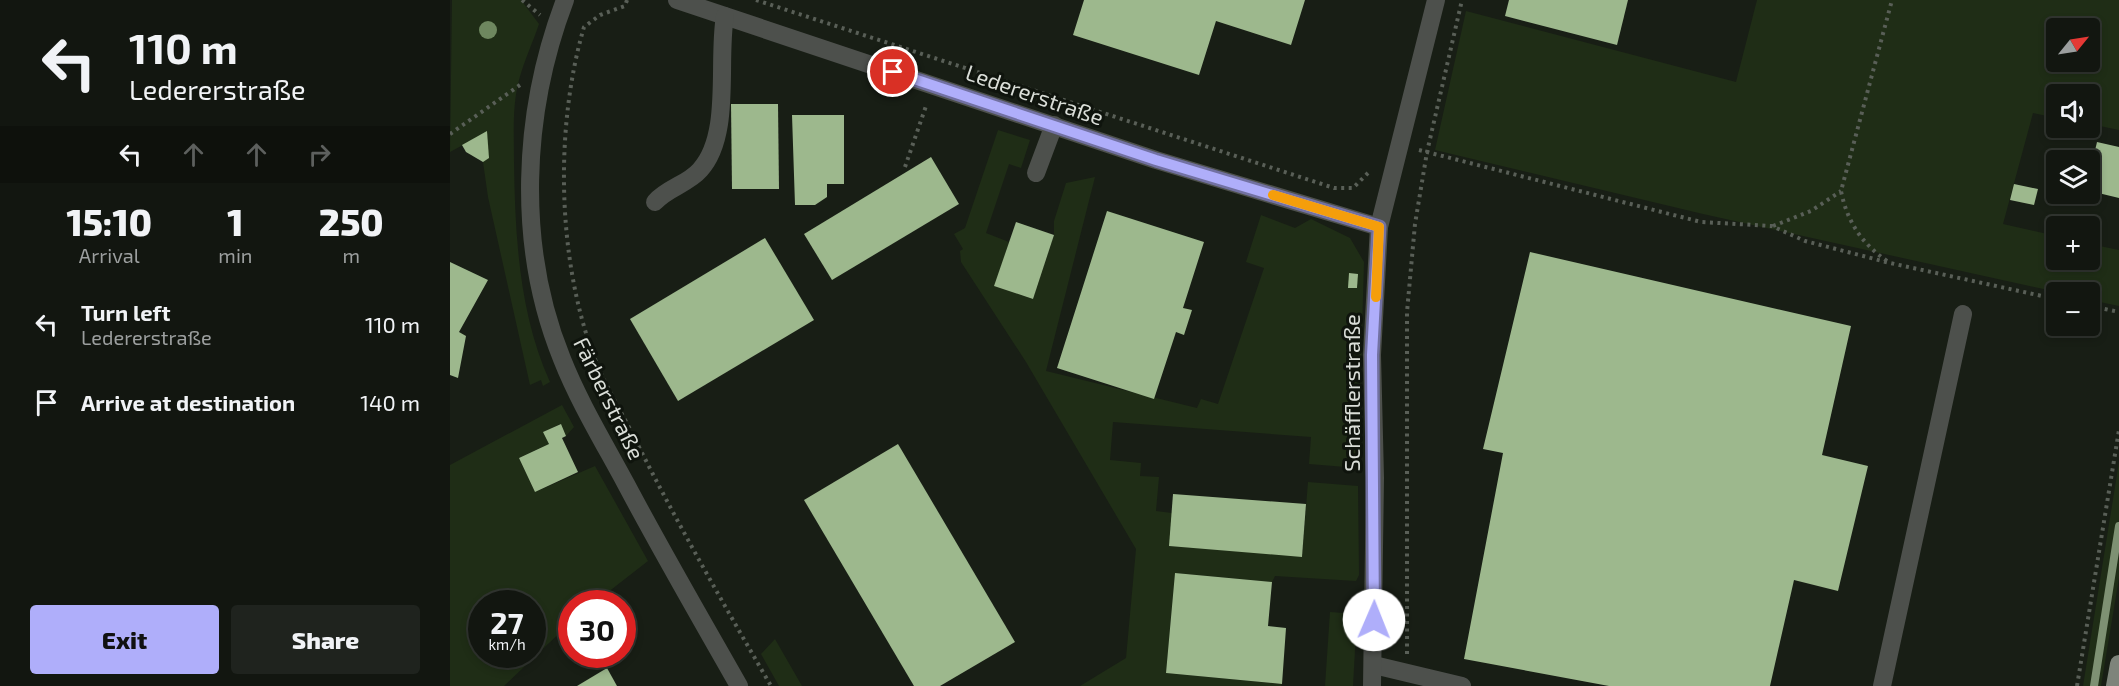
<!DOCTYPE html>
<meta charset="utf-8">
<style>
body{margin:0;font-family:"Exo 2",sans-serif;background:#1f231e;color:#f1f3f6;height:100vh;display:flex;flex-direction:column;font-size:22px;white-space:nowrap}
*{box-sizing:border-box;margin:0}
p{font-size:20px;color:#9c9f9f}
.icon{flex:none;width:33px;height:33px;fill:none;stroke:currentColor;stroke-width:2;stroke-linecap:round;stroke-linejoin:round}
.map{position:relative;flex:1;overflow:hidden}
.details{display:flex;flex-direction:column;background:#121610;width:450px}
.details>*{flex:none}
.banner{background:#121610;color:#f1f3f6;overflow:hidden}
.needle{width:39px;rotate:60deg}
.controls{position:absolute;left:1596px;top:18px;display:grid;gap:12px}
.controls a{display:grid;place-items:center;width:54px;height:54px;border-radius:6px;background:#121610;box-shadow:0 3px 9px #0003,0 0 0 2px #313530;font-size:30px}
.speed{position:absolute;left:18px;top:590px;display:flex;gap:12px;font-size:30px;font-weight:700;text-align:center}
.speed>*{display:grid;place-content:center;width:78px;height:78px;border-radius:50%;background:#121610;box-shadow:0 3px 9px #0003,0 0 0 2px #313530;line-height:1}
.speed small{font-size:15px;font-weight:400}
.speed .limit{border:9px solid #d22;background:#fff;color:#111}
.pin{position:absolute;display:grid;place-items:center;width:51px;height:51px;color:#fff;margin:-26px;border:3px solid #fff;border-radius:50%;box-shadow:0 2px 6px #0007}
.me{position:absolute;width:66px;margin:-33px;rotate:1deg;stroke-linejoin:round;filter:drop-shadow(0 0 4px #0008)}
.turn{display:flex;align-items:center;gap:21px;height:126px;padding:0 30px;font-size:27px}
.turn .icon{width:78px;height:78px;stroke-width:2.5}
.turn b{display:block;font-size:42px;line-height:51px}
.lanes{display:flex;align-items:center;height:57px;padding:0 30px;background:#0003;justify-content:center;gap:30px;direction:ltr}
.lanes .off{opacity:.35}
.eta{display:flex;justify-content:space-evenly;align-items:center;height:102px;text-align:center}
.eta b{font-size:36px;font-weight:800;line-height:42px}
.button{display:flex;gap:12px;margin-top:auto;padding:12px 30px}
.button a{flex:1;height:69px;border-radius:6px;background:#afaefa;color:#111;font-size:24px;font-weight:800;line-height:69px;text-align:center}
.button a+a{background:#1f231e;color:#f1f3f6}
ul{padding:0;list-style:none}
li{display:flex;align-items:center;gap:18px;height:78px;padding:0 30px}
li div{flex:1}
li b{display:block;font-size:22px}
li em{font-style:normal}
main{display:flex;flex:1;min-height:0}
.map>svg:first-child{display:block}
.green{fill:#1f2d16;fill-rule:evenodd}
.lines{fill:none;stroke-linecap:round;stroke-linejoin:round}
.stream{stroke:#7e9173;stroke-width:8}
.building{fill:#9db88d}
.path{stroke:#595f57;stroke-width:4;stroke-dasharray:3 4.5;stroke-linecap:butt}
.minor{stroke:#4d504c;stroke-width:18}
.major{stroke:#7e847b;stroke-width:18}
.tree{fill:#6e875f}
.route-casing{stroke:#7271a2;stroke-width:15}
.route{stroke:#afaefa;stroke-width:10}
.slow{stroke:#f59e0b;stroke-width:10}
.labels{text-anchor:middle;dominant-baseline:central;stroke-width:6;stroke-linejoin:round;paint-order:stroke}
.street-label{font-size:22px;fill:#daded8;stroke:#0f140d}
</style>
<main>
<section class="details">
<div class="banner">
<div class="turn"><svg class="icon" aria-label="left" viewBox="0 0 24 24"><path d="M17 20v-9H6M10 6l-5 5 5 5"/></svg><div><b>110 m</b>Ledererstraße</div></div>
<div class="lanes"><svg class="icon" aria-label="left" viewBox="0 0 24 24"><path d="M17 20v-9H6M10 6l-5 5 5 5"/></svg><svg class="icon off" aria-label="ahead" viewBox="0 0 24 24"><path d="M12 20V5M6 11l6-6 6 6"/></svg><svg class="icon off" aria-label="ahead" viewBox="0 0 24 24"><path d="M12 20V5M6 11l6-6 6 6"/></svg><svg class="icon off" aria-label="right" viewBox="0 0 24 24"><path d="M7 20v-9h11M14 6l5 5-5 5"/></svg></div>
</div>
<div class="eta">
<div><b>15:10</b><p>Arrival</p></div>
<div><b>1</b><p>min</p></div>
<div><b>250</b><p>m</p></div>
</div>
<ul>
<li><svg class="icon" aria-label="left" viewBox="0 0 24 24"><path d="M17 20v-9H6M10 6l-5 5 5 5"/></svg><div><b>Turn left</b><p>Ledererstraße</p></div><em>110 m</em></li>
<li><svg class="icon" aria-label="arrive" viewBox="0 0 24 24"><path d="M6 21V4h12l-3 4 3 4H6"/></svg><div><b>Arrive at destination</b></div><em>140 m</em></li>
</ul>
<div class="button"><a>Exit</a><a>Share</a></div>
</section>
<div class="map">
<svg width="1669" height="686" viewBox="0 0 1669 686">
<rect width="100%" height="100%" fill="#181e15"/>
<g class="green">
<path d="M2,0H71L89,24C83,42 74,61 69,80C62,106 64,135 64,162C65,235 69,314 100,382L93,386L91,380L80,385L38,197L33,162L37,132L0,152Z"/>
<path d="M1307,0H1669V130L1640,124V94H1606V118L1583,113L1553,224L1606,236V260H1640V244L1669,250V306L1640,300V292H1607L1253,214L985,150L1016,11L1286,82ZM1606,28H1640V62H1606Z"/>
<path d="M548,130L580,140L571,168L559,164L536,233L559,242L545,286L583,299L604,235V221L616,183L645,177L596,371L747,408L751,399L768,404L814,268L796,262L811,215L845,228L861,219L900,238L914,262L908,468L859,464L861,437L663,422L660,460L691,463L690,476L709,477L706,511L722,513L720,546L852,556L858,482L908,486L909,575L906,581L825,576L822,582L725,573L716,673L832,684L831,686H630L676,658L686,549L576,362L511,262L510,251L513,249L504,234L515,228Z"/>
<path d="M112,405L124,427L116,436L110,424L94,432L99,444L69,458L85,492L145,466L198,561L144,603H122L121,622L54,686H0V465ZM32,603H82V654H32Z"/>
<path d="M1669,462V578L1651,686H1633Z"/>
<path d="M880,612L907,614L903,686H875Z"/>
<path d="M325,639L352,686H329L311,654Z"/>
</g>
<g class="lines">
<path class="stream" d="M1644,686L1669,526"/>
</g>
<g class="building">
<path d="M634,0H855L841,45L766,21L749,75L623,35Z"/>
<path d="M1059,0H1178L1167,45L1055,16Z"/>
<path d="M281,104H328L329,189H282Z"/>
<path d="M342,115H394V184H377V197L365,205H345Z"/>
<path d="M37,131L39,158L33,162L16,152L12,145Z"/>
<path d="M1647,142L1669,147V198L1640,191V172Z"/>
<path d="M481,157L509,204L382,280L354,234Z"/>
<path d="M1564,184L1588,189L1584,205L1560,200Z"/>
<path d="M657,211L754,242L733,308L742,310L734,335L726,332L704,399L607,368Z"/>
<path d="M566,222L604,235L583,299L544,286Z"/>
<path d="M315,238L364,320L228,401L180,319Z"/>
<path d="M1080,252L1401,326L1372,455L1418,466L1388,591L1344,580L1320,686H1159L1014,659L1053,453L1033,449Z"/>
<path d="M0,262L38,280L9,332L16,336L8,378L0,375Z"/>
<path d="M899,273L908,274L907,288H898Z"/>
<path d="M111,424L116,436L112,438L128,472L85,492L69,458L99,444L93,432Z"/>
<path d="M448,444L565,642L490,686H464L354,500Z"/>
<path d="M723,494L856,504L852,557L719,546Z"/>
<path d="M725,573L822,582L818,626L836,628L832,684L716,673Z"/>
<path d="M157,668L167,686H127Z"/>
</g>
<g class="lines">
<g class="path">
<path d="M72,0L90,15"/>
<path d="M177,0L175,6L150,15L134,27C105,126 107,256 143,354C154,384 171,411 185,439C227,523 274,605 321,686"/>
<path d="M306,0L884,188H903L919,172"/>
<path d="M0,134L70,85"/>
<path d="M969,150L1251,222L1322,226L1355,241L1440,263L1606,299"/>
<path d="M455,167L476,106"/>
<path d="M1323,226L1361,211L1391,191"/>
<path d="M1437,261C1411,243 1397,221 1391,191L1442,0"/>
<path d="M1640,306L1669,312"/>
<path d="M957,654V312L965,224L977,152L1012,0"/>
<path d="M1627,686L1669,430"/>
</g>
<g class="minor">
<path d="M115,0C72,113 66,246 112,359C129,402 154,443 176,484C212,552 251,619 289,686"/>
<path d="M227,0L706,160L929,227"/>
<path d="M586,173L604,125"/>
<path d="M205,202C217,188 238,184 250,170C282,135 267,61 275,16"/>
<path d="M924,665L1012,686"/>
<path d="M922,686L925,478L922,355L929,227L986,0"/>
<path d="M1432,686L1513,314"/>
</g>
<path class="major" d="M1665,686L1669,664"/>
</g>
<circle class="tree" cx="38" cy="30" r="9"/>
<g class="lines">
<g class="route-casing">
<path id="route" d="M443,72L706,160L929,227L922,355L924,620"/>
</g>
<use href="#route" class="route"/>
<path class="slow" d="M823,195L929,227L926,297"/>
</g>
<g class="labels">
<g class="street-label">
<text transform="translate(585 94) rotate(19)">Ledererstraße</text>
<text transform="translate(901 393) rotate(-90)">Schäfflerstraße</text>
<text transform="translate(160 398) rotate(64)">Färberstraße</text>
</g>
</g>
</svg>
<div class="controls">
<a><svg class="needle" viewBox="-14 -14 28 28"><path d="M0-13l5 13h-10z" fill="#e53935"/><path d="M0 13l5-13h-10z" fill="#9c9f9f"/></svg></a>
<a><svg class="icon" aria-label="sound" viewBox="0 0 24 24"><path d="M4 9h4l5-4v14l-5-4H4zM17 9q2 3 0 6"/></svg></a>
<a><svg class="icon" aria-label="layers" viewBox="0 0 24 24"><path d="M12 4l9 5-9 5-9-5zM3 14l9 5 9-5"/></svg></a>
<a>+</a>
<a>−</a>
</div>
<div class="speed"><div>27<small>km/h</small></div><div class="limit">30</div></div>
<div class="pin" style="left:443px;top:72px;background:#d93025"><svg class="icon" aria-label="arrive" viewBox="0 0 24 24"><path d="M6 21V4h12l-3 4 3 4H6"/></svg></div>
<svg class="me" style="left:924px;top:620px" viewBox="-20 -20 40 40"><circle r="19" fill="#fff"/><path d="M0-13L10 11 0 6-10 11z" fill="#afaefa"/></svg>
</div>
</main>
